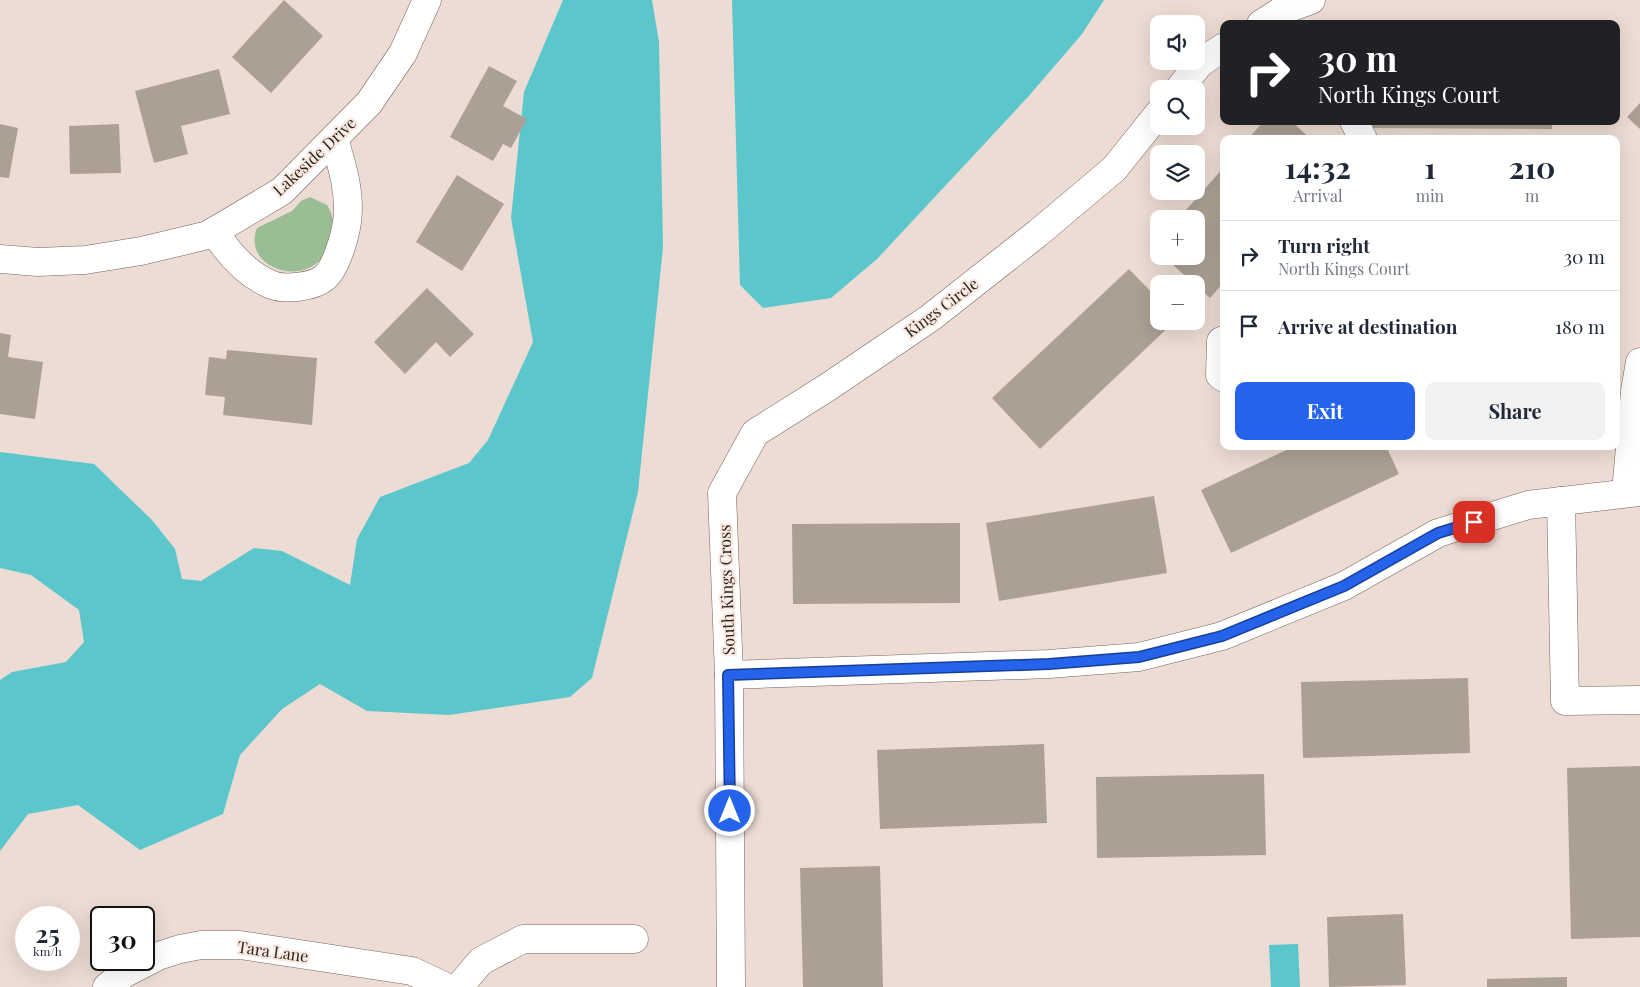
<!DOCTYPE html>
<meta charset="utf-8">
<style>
body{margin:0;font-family:"Playfair Display",serif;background:#f2f2f3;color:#1f2937;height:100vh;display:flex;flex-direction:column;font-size:19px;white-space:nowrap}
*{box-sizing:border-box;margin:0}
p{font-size:16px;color:#747a83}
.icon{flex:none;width:28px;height:28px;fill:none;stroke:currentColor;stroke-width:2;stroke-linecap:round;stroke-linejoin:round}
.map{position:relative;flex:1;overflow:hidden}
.panel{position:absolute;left:1220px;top:135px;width:400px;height:315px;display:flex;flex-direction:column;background:#fff;border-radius:10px;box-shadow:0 5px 20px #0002}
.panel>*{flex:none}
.hud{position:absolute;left:1220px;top:20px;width:400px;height:105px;border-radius:10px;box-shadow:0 5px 20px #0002;background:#202124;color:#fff;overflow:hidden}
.buttons{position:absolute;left:1150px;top:15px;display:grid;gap:10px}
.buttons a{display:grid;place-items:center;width:55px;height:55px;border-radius:10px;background:#fff;box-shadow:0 5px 20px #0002;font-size:25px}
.speed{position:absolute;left:15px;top:906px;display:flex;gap:10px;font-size:25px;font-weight:700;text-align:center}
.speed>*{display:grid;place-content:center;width:65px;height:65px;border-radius:50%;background:#fff;box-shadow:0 5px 20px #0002;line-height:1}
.speed small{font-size:12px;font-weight:400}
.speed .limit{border:2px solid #111;border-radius:8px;background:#fff;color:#111}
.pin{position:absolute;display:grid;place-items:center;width:42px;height:42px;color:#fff;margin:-21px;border-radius:10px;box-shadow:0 2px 8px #0006}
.me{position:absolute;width:55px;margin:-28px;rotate:0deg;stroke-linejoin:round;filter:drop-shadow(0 0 4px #0008)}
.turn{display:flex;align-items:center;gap:18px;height:105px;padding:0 15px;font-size:22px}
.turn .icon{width:65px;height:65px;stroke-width:2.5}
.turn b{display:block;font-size:35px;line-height:42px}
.eta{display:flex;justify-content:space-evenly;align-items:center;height:85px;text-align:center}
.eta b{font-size:30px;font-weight:700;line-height:35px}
.button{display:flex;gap:10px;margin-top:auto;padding:10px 15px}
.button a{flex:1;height:58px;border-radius:10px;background:#2563eb;color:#fff;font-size:20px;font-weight:700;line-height:58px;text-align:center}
.button a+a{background:#f2f2f3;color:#1f2937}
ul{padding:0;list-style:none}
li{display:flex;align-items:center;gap:15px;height:70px;padding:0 15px;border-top:1px solid #e0e1e3}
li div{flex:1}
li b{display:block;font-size:19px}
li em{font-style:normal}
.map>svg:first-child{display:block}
.green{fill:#9bbd95}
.water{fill:#5bc6cc}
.building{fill:#aca094}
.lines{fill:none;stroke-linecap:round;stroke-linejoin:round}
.minor-casing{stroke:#73655d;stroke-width:29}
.minor{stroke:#fff;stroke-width:28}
.route-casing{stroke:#184099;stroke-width:12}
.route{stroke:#2563eb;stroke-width:9}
.labels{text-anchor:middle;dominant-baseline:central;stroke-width:4.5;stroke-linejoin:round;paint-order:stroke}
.street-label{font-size:16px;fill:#292320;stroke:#fae9e0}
</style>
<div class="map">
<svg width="1640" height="987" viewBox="0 0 1640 987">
<rect width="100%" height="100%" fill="#ecdcd3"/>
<path class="green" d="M310,197L327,205C335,219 335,227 330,242C316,293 240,271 257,228L292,211L301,201Z"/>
<g class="water">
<path d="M563,0H652L659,42L663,247L638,492L592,678L570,697L449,715L367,711L320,684L282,709L240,755L223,814L140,850L78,805L28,814L0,851V680L12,672L66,662L84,642L79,610L31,575L0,568V452L94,464L152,520L175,549L182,579L201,581L254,548L282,551L350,585L357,539L380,497L469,463L488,440L533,342L511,218L524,92Z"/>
<path d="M732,0H1104L1082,34L1027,98L877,259L831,298L763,308L740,285Z"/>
<path d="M1298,944L1300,987H1271L1269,945Z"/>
</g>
<g class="building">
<path d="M284,0L323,36L271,93L232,57Z"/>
<path d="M489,66L517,81L503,106L527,119L511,148L503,144L493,161L450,137Z"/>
<path d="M219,69L230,114L181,126L188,154L154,163L135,91Z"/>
<path d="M1640,103V129L1627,117Z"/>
<path d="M1264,121H1291L1311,139H1248Z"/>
<path d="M1366,121H1552V129L1366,128Z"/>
<path d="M0,124L18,128L9,178L0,177Z"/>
<path d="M119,124L121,173L70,174L69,126Z"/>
<path d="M1224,167V282L1210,298L1163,256H1196V219H1178Z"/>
<path d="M457,175L504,204L462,271L416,242Z"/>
<path d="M1129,269L1159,300V321H1175L1040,449L992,398Z"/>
<path d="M427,288L474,334L450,357L436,342L405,374L374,342Z"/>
<path d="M0,333L11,335L8,357L43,362L35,419L0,414Z"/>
<path d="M227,350L317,358L312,425L223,415L225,397L205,395L209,357L226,359Z"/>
<path d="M1295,446H1386L1399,474L1231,553L1201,490Z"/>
<path d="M1154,496L1167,573L999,601L986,523Z"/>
<path d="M960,523V603L793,604L792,524Z"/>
<path d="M1468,678L1470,753L1303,758L1301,682Z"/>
<path d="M1044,744L1047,823L880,829L877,750Z"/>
<path d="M1640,766V937L1571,939L1567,768Z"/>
<path d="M1264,774L1266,855L1097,858L1096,777Z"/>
<path d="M880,866L883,987H803L800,868Z"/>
<path d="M1403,914L1406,985L1329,987L1327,917Z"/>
<path d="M1567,977V987H1487V979Z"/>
</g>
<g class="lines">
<g class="minor-casing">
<g id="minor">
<path d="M1261,24L1283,10L1311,0"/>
<path d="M1179,89L1200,63L1224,47"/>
<path d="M1354,121L1363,139"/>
<path d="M214,231C228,253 247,275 272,285C285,290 313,287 324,278C336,269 345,236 347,222C351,194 342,165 334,139"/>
<path d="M0,259L38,262L85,260L141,251L208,235L282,191L369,103L403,53L427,0"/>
<path d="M1224,340L1221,341L1220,375L1224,378"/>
<path d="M1626,492L1635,391L1640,362"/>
<path d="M1561,501L1565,701L1640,700"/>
<path d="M729,675L1049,664L1139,657L1222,636L1344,586L1438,533L1528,505L1640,492"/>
<path d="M107,987L125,973L158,956L180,949L201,945H240L412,971L446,987"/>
<path d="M459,987L481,961L523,939H634"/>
<path d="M731,987L729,675L722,493L755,433L828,387L930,318L1038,233L1114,169L1159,113"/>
</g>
</g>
<use href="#minor" class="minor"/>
</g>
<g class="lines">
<g class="route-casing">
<path id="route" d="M730,811L728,675L1049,664L1139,657L1222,636L1344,586L1438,533L1474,522"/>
</g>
<use href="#route" class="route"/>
</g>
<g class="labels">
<g class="street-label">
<text transform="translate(314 156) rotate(-43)">Lakeside Drive</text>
<text transform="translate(941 307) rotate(-37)">Kings Circle</text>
<text transform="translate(726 590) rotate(-92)">South Kings Cross</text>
<text transform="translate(273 951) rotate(8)">Tara Lane</text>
</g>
</g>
</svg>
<div class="buttons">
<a><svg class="icon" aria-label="sound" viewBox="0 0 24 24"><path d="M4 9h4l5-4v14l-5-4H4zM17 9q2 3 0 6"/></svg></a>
<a><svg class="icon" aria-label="search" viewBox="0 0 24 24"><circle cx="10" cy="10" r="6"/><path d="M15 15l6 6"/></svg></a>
<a><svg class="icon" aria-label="layers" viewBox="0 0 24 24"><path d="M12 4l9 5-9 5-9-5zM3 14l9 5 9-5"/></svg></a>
<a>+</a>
<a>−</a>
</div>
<div class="speed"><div>25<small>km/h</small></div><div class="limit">30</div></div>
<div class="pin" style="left:1474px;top:522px;background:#d93025"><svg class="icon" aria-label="arrive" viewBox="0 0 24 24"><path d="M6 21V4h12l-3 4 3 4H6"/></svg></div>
<svg class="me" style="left:730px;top:811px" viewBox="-20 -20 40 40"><circle r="17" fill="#2563eb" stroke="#fff" stroke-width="3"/><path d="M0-11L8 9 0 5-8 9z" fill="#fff"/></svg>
<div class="hud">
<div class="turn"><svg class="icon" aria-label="right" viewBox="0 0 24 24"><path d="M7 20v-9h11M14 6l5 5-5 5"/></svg><div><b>30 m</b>North Kings Court</div></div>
</div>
<section class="panel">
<div class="eta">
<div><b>14:32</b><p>Arrival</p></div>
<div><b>1</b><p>min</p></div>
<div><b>210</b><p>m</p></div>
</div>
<ul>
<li><svg class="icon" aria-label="right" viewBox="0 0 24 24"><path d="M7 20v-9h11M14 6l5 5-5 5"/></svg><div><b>Turn right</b><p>North Kings Court</p></div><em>30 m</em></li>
<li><svg class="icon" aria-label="arrive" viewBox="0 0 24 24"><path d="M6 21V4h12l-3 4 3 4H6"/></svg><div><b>Arrive at destination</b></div><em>180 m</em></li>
</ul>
<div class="button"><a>Exit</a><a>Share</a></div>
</section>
</div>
